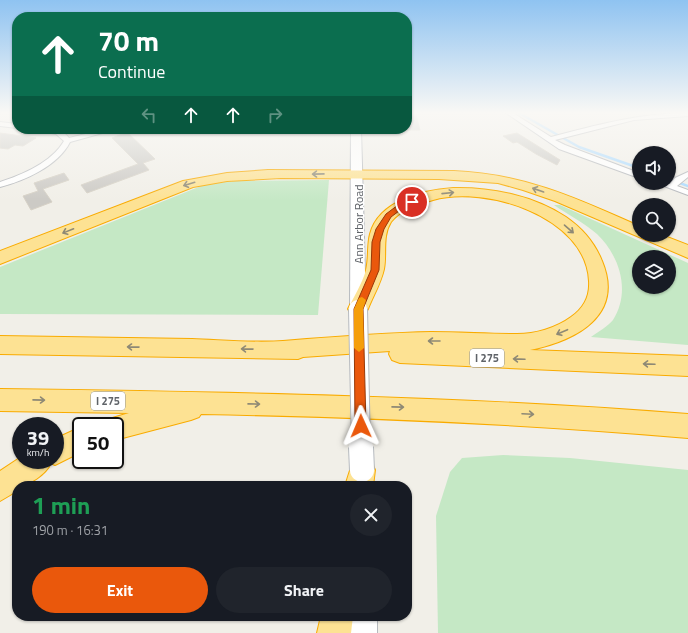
<!DOCTYPE html>
<meta charset="utf-8">
<style>
body{margin:0;font-family:"Titillium Web",sans-serif;background:#20242c;color:#f1f3f6;height:100vh;display:flex;flex-direction:column;font-size:15px;white-space:nowrap}
*{box-sizing:border-box;margin:0}
p{font-size:13px;color:#9ea1a6}
.icon{flex:none;width:22px;height:22px;fill:none;stroke:currentColor;stroke-width:2;stroke-linecap:round;stroke-linejoin:round}
.map{position:relative;flex:1;overflow:hidden}
.panel{position:absolute;left:12px;top:481px;width:400px;height:140px;display:flex;flex-direction:column;background:#171b24;border-radius:16px;box-shadow:0 1px 3px #0004}
.panel>*{flex:none}
.top-card{position:absolute;left:12px;top:12px;width:400px;height:122px;border-radius:16px;box-shadow:0 1px 3px #0004;background:#0b6e4f;color:#fff;overflow:hidden}
.controls{position:absolute;left:632px;top:146px;display:grid;gap:8px}
.controls a{display:grid;place-items:center;width:44px;height:44px;border-radius:50%;background:#171b24;box-shadow:0 1px 3px #0004;font-size:20px}
.speed{position:absolute;left:12px;top:417px;display:flex;gap:8px;font-size:20px;font-weight:700;text-align:center}
.speed>*{display:grid;place-content:center;width:52px;height:52px;border-radius:50%;background:#171b24;box-shadow:0 1px 3px #0004;line-height:1}
.speed small{font-size:10px;font-weight:400}
.speed .limit{border:2px solid #111;border-radius:6px;background:#fff;color:#111}
.pin{position:absolute;display:grid;place-items:center;width:34px;height:34px;color:#fff;margin:-17px;border:2px solid #fff;border-radius:50%;box-shadow:0 1px 4px #0007}
.me{position:absolute;width:44px;margin:-22px;rotate:359deg;stroke-linejoin:round;filter:drop-shadow(0 0 3px #0008)}
.turn{display:flex;align-items:center;gap:14px;height:84px;padding:0 20px;font-size:18px}
.turn .icon{width:52px;height:52px;stroke-width:2.5}
.turn b{display:block;font-size:28px;line-height:34px}
.lanes{display:flex;align-items:center;height:38px;padding:0 20px;background:#0003;justify-content:center;gap:20px;direction:ltr}
.lanes .off{opacity:.35}
.round{display:grid;place-items:center;flex:none;width:42px;height:42px;border-radius:21px;background:#20242c}
.overview{display:flex;align-items:center;justify-content:space-between;height:68px;padding:0 20px}
h1{font-size:24px;font-weight:700;line-height:30px;color:#1e9e55}
.cta{display:flex;gap:8px;margin-top:auto;padding:8px 20px}
.cta a{flex:1;height:46px;border-radius:24px;background:#ea580c;color:#fff;font-size:16px;font-weight:700;line-height:46px;text-align:center}
.cta a+a{background:#20242c;color:#f1f3f6}
.map>svg:first-child{display:block}
.green{fill:#c5e8c5;fill-rule:evenodd}
.lines{fill:none;stroke-linecap:round;stroke-linejoin:round}
.stream{stroke:#aadaff;stroke-width:2.5}
.building{fill:#cccac5;stroke:#d6d1c6}
.minor-casing{stroke:#b5b8bc;stroke-width:2}
.secondary-casing{stroke:#b6babf;stroke-width:2}
.motorway-casing{stroke:#f9ab00;stroke-width:2}
.minor{fill:#fff;fill-rule:evenodd}
.secondary{fill:#fff;fill-rule:evenodd}
.motorway{fill:#fde293;fill-rule:evenodd}
.secondary-bridge-far1-casing{stroke:#b6babf;stroke-width:20;stroke-linecap:butt}
.secondary-bridge-casing{stroke:#b6babf;stroke-width:26;stroke-linecap:butt}
.secondary-bridge-far1{stroke:#fff;stroke-width:18}
.secondary-bridge{stroke:#fff;stroke-width:24}
.oneway{stroke:#8e8975}
.route{fill:#ea580c;stroke:#983908}
.slow{fill:#f59e0b}
.labels{text-anchor:middle;dominant-baseline:central;stroke-width:3;stroke-linejoin:round;paint-order:stroke}
.shield{fill:#fff;stroke:#8f9295;stroke-width:1}
.shield-label{font-size:11px;font-weight:bold;fill:#5f6368}
.street-label{font-size:12px;fill:#5f6368;stroke:#fff}
</style>
<div class="map">
<svg width="688" height="633" viewBox="0 0 688 633">
<rect width="100%" height="100%" fill="#f1efe8"/>
<g class="green">
<path d="M329,180L318,315L0,314V267L206,184L235,181Z"/>
<path d="M554,205H560L688,263V345L591,337C598,332 608,326 613,320C631,292 620,256 597,234C584,223 567,214 554,205ZM639,257H669V287H639Z"/>
<path d="M503,455L570,458L688,470V633H438L436,516L450,472L462,458Z"/>
</g>
<g class="lines">
<g class="stream">
<path d="M519,113L579,147L639,168"/>
<path d="M669,179L688,186"/>
</g>
</g>
<g class="building">
<path d="M416,115L420,130H407V116Z"/>
<path d="M127,132L155,159L143,163L149,170L87,193L81,185L138,164L112,138Z"/>
<path d="M0,133L30,137L36,138L23,146L15,145L8,149L0,148Z"/>
<path d="M517,133L560,160L557,165L536,154L517,142L513,143L503,136Z"/>
<path d="M64,173L69,180L43,189L52,202L31,210L23,196L38,191L34,183Z"/>
</g>
<g class="lines">
<g class="minor-casing">
<g id="minor">
<path d="M506,113H513L551,137C597,125 640,113 688,113V116L634,120L555,140L565,145L639,173V178L559,149Z"/>
<path d="M0,122L17,124V128L0,126Z"/>
<path d="M33,129C45,129 61,127 69,138L106,129H117L70,142C58,166 24,181 0,187V182C22,175 52,162 64,141L56,134Z"/>
<path d="M688,172V177L677,186L688,190V195L656,183L670,184L675,178Z"/>
</g>
</g>
<g class="secondary-casing">
<g id="secondary">
<path d="M351,129H361L366,309L364,313L358,315L352,313L350,309Z"/>
<rect x="351" y="616" width="26" height="17"/>
</g>
</g>
<g class="motorway-casing">
<g id="motorway">
<path d="M268,170L454,171C524,174 576,198 639,226V235H662L688,245V258L555,201L523,190L498,183L439,179L281,178L227,181L193,187L0,264V251L183,181L227,173Z"/>
<path d="M453,188C492,187 534,196 566,217C582,228 595,243 602,261C625,316 575,341 530,350L688,356V376L400,363L392,360L389,354L390,351L303,357L298,359L0,354V336C64,337 128,338 192,339C222,340 253,343 283,341C332,337 382,333 431,332C460,332 488,334 517,334C535,334 556,328 571,317C584,308 590,296 589,281C586,216 485,185 433,200C418,205 401,209 391,222C382,236 387,254 384,269C381,283 373,296 368,309L365,314L358,317L351,314L348,309C354,296 362,284 366,270C369,258 367,245 370,234C379,200 424,190 453,188Z"/>
<path d="M0,389C230,392 459,396 688,414V438C526,424 364,417 201,414L199,417L191,420L115,440V426H104L106,420L129,413L0,411Z"/>
<path d="M81,427V452L55,465L51,463C46,474 29,486 17,486V491L0,501V471L21,457V460H55V439Z"/>
<path d="M362,457L371,461L375,470L373,486H345L353,461Z"/>
<path d="M321,616H353L351,633H317Z"/>
</g>
</g>
<use href="#minor" class="minor"/>
<use href="#secondary" class="secondary"/>
<use href="#motorway" class="motorway"/>
<g class="secondary-bridge-far1-casing">
<path id="secondary-bridge-far1" d="M358,309L361,448"/>
</g>
<g class="secondary-bridge-casing">
<path id="secondary-bridge" d="M361,447L362,470"/>
</g>
<use href="#secondary-bridge-far1" class="secondary-bridge-far1"/>
<use href="#secondary-bridge" class="secondary-bridge"/>
</g>
<defs><path id="oneway-shaft" d="M-6 0H5M1.5-3L5.5 0L1.5 3" fill="none" stroke-width="1.6" stroke-linecap="round" stroke-linejoin="round"/></defs>
<g class="oneway">
<use href="#oneway-shaft" transform="translate(318 174) rotate(179)"/>
<use href="#oneway-shaft" transform="translate(189 184) rotate(163)"/>
<use href="#oneway-shaft" transform="translate(538 190) rotate(-161)"/>
<use href="#oneway-shaft" transform="translate(448 193) rotate(-6)"/>
<use href="#oneway-shaft" transform="translate(569 229) rotate(41)"/>
<use href="#oneway-shaft" transform="translate(68 231) rotate(158)"/>
<use href="#oneway-shaft" transform="translate(562 332) rotate(157)"/>
<use href="#oneway-shaft" transform="translate(434 341) rotate(180)"/>
<use href="#oneway-shaft" transform="translate(133 347) rotate(-179)"/>
<use href="#oneway-shaft" transform="translate(247 349) rotate(-179)"/>
<use href="#oneway-shaft" transform="translate(519 359) rotate(-178)"/>
<use href="#oneway-shaft" transform="translate(649 364) rotate(-178)"/>
<use href="#oneway-shaft" transform="translate(39 400) rotate(1)"/>
<use href="#oneway-shaft" transform="translate(254 404) rotate(1)"/>
<use href="#oneway-shaft" transform="translate(398 407) rotate(1)"/>
<use href="#oneway-shaft" transform="translate(528 414) rotate(3)"/>
</g>
<linearGradient id="sky" x2="0" y2="1"><stop stop-color="#8fc3f1"/><stop offset="0.56" stop-color="#f9f8f5"/><stop offset="1" stop-color="#f9f8f5" stop-opacity="0"/></linearGradient>
<rect width="688" height="201" fill="url(#sky)"/>
<path class="route" d="M412,200L415,201V204L407,205L391,217L384,229L380,242L379,270L363,309L366,426L365,430L361,432L357,430L355,426L354,309L371,270L372,242L376,229L386,214L402,202Z"/>
<path class="slow" d="M362,297L366,300L363,309L364,348L359,352L354,348V309L359,298Z"/>
<g class="labels">
<g class="shield">
<rect x="470" y="349" width="34" height="18" rx="3"/>
<rect x="91" y="392" width="34" height="18" rx="3"/>
</g>
<g class="shield-label">
<text x="487" y="358">I 275</text>
<text x="108" y="401">I 275</text>
</g>
<g class="street-label">
<text transform="translate(358 224) rotate(-90)">Ann Arbor Road</text>
</g>
</g>
</svg>
<div class="controls">
<a><svg class="icon" aria-label="sound" viewBox="0 0 24 24"><path d="M4 9h4l5-4v14l-5-4H4zM17 9q2 3 0 6"/></svg></a>
<a><svg class="icon" aria-label="search" viewBox="0 0 24 24"><circle cx="10" cy="10" r="6"/><path d="M15 15l6 6"/></svg></a>
<a><svg class="icon" aria-label="layers" viewBox="0 0 24 24"><path d="M12 4l9 5-9 5-9-5zM3 14l9 5 9-5"/></svg></a>
</div>
<div class="speed"><div>39<small>km/h</small></div><div class="limit">50</div></div>
<div class="pin" style="left:412px;top:202px;background:#d93025"><svg class="icon" aria-label="arrive" viewBox="0 0 24 24"><path d="M6 21V4h12l-3 4 3 4H6"/></svg></div>
<svg class="me" style="left:361px;top:426px" viewBox="-20 -20 40 40"><path d="M0-17L14 15 0 8-14 15z" fill="#ea580c" stroke="#fff" stroke-width="4"/></svg>
<div class="top-card">
<div class="turn"><svg class="icon" aria-label="ahead" viewBox="0 0 24 24"><path d="M12 20V5M6 11l6-6 6 6"/></svg><div><b>70 m</b>Continue</div></div>
<div class="lanes"><svg class="icon off" aria-label="left" viewBox="0 0 24 24"><path d="M17 20v-9H6M10 6l-5 5 5 5"/></svg><svg class="icon" aria-label="ahead" viewBox="0 0 24 24"><path d="M12 20V5M6 11l6-6 6 6"/></svg><svg class="icon" aria-label="ahead" viewBox="0 0 24 24"><path d="M12 20V5M6 11l6-6 6 6"/></svg><svg class="icon off" aria-label="right" viewBox="0 0 24 24"><path d="M7 20v-9h11M14 6l5 5-5 5"/></svg></div>
</div>
<section class="panel">
<div class="overview"><div><h1>1 min</h1><p>190 m · 16:31</p></div><a class="round"><svg class="icon" aria-label="close" viewBox="0 0 24 24"><path d="M6 6l12 12M18 6L6 18"/></svg></a></div>
<div class="cta"><a>Exit</a><a>Share</a></div>
</section>
</div>
